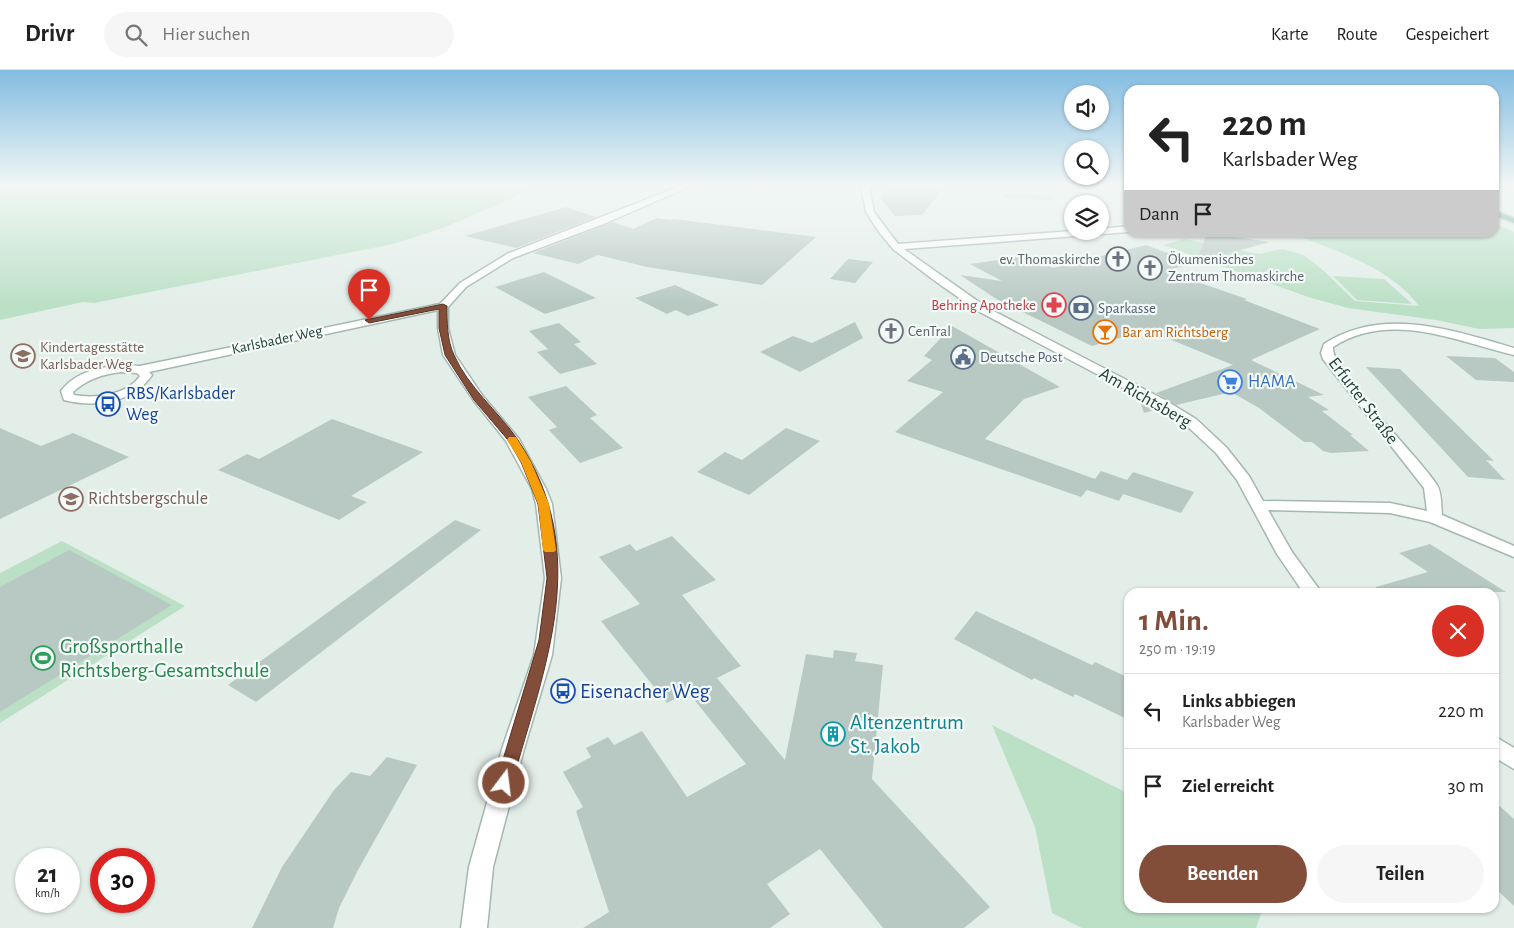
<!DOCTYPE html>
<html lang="de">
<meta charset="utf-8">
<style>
body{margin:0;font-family:"Alegreya Sans",sans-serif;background:#f6f6f6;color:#222;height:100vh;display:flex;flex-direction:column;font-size:19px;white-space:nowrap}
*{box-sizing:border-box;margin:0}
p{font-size:16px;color:#767676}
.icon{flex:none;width:28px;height:28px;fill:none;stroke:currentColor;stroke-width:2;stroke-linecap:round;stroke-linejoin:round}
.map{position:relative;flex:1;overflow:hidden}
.sheet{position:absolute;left:1124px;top:518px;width:375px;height:325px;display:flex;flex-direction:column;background:#fff;border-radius:15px;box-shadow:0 1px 4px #0004}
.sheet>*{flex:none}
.banner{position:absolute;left:1124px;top:15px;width:375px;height:152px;border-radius:15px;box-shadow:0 1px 4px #0004;background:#fff;color:#222;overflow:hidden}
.fabs{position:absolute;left:1064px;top:15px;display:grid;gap:10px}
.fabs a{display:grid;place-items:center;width:45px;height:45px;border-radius:50%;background:#fff;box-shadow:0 1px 4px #0004;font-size:25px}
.speed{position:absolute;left:15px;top:778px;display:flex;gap:10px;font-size:25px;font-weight:700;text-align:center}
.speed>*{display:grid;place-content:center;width:65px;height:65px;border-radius:50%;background:#fff;box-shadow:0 1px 4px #0004;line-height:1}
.speed small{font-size:12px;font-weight:400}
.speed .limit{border:8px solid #d22;background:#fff;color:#111}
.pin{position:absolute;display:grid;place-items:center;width:42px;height:42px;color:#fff;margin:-51px -21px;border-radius:50% 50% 50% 0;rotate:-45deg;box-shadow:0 0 5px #0007}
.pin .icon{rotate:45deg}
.me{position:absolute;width:55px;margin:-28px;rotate:15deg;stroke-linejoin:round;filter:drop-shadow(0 0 4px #0008)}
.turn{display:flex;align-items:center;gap:18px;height:105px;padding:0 15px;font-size:22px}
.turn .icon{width:65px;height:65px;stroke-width:2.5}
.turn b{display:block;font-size:35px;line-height:42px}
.then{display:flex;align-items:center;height:48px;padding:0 15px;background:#0003;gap:10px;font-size:19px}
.round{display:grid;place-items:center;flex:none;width:52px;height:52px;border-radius:26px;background:#f6f6f6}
.summary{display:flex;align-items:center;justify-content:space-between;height:85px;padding:0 15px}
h1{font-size:30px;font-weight:700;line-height:38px;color:#834e39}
.cta{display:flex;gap:10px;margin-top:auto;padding:10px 15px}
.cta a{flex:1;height:58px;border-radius:30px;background:#834e39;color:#fff;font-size:20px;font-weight:700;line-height:58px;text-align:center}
.cta a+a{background:#f6f6f6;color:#222}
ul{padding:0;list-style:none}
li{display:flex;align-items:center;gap:15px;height:75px;padding:0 15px;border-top:1px solid #e0e0e0}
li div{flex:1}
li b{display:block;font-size:19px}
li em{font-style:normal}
header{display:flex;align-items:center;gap:30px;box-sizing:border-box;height:70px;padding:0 25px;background:#fff;border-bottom:1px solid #e0e0e0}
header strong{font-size:24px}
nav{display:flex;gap:28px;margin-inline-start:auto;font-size:18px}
.search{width:350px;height:45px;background:#f6f6f6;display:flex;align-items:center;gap:12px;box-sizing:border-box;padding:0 18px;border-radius:28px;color:#767676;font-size:19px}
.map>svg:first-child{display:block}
.green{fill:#bbe0c6}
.building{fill:#b8c9c3}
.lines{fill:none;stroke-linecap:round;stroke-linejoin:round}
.minor-casing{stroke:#a5b7b1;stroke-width:3}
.major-casing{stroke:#c1cac8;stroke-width:3}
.minor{fill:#fff;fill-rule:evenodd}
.major{fill:#65a697;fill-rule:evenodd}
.route{fill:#834e39;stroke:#553325}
.slow{fill:#f59e0b}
.labels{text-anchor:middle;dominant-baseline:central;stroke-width:4.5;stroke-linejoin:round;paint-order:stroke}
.far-worship-label{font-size:15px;fill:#5b616d;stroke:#f4faf7;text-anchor:start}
.far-health-label{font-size:15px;fill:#be3a42;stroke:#f4faf7;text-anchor:end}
.far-service-label{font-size:15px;fill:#4e5e75;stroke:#f4faf7;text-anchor:start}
.far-food-label{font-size:15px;fill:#c56008;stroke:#f4faf7;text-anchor:start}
.far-street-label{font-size:15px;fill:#224139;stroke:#f4faf7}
.far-education-label{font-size:15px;fill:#785e54;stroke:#f4faf7;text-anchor:start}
.shop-label{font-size:18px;fill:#366cbe;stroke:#f4faf7;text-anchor:start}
.transit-label{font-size:18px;fill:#164399;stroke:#f4faf7;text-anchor:start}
.street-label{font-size:18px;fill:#224139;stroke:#f4faf7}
.education-label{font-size:18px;fill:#785e54;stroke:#f4faf7;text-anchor:start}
.near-leisure-label{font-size:21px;fill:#27864d;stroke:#f4faf7;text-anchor:start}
.near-transit-label{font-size:21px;fill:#164399;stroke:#f4faf7;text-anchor:start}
.near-culture-label{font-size:21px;fill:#0d838f;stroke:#f4faf7;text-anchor:start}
</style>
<header>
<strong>Drivr</strong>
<div class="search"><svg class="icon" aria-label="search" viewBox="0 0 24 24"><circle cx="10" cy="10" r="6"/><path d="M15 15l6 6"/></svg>Hier suchen</div>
<nav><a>Karte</a><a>Route</a><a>Gespeichert</a></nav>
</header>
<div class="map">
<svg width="1514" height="858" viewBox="0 0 1514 858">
<rect width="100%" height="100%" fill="#e3eee9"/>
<g class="green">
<path d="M0,115H543L443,158L393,174L94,233L83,232L0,250Z"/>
<path d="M1019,122L1050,126L1053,130L1005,129L1003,124Z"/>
<path d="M1494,153L1514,162V258L1479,259L1436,250L1348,238L1308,227L1163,175L1184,169L1259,184L1282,179L1304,185L1325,202L1355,231L1419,236C1389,196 1335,181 1291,163L1494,162Z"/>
<path d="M1333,206L1384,209L1412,234L1357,230Z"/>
<path d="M62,471L185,536L0,653V503Z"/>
<path d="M992,655L1129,724V838H1263L1256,858H1082L1052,843L1035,757Z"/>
</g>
<g class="building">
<path d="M894,115H907L943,119L922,145L895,146L879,127Z"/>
<path d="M566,137L596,147L516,178L465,166Z"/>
<path d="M657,148L670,150L674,149L816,167L762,215L647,197L598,185L578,194L533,183L613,152L633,159Z"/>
<path d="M1207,163L1270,172L1196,192Z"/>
<path d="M1146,175L1195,193L1165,201L1247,229L1244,230L1320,259L1251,290L1324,325L1308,327L1329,340L1322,341L1353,365H1350L1369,381L1331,383L1323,381L1312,372H1304L1259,338L1231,322L1176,335L1156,323L1233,295L1147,260L1092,276L998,230L960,205L1002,211L970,194L1027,186L1053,198Z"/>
<path d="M848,189L873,192L855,213L830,209Z"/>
<path d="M544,202L596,228L545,244L495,217Z"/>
<path d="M675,215L719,235L688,246L676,240L667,244L635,228Z"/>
<path d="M855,252L863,268L800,302L760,282L793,266L812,273Z"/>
<path d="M559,253L581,272L574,274L597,294L560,304L537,282L548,279L529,261Z"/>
<path d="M952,256L1060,317L1024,329L985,369L1095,409L1101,401L1127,410L1133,402L1194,422L1181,443L1123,424L1119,431L1087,420L1091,415L1081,427L895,362L943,322L907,311L932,290L924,286Z"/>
<path d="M1446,286L1495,288L1514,302V312L1476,310Z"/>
<path d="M1366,297L1400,299L1494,391L1486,390L1505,410L1468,407Z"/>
<path d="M566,316L597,345L590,348L623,378L580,393L549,360L557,357L528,327Z"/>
<path d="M1139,329L1156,338L1158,339L1144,343Z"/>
<path d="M332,349L423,382L351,426L367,432L339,450L218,400L247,384L259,389Z"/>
<path d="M0,358L41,376L73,363L129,387L0,449Z"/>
<path d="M786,358L820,371L749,425L697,402L725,382L742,390Z"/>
<path d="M455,450L481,460L256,632L228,615Z"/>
<path d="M672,466L716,510L682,525L741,596L717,608L785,690L806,584L833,588L834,580L857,583L855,591L883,595L872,709L990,837L964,858H883L820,779L767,814L790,844L770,858H583L609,842L576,741L583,737L563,702L591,687L586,678L608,667L614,675L642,661L687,727L746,694L688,622L667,633L601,551L640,534L599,487L630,474L636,481Z"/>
<path d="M1430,474L1506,522H1459L1453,519L1440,522H1377L1376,517L1428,502L1399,483Z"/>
<path d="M69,480L172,535L0,642V517Z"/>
<path d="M976,541L1092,595L1095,592L1129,608V650L1075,624L1073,627L1034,608L1032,610L954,569Z"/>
<path d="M387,687L417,695L358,800L339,838L333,858H252L282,797L334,720L351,702L370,706Z"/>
<path d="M1494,731L1514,749V836L1494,817Z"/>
</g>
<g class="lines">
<g class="minor-casing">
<g id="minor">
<path d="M683,115H693L606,153L513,188L466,217L448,237V258L455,285L482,325L519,369L546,419L552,434L561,508L552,585L524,679L493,797L487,858H461L469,797L502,679L534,585L545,508L536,434L532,419L506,371L474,331L443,285L438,258V240L149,302L152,305C133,333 95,338 64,330L61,321C78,298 113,294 140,296L440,234L460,213L507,184ZM121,302L137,303L140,306C127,325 95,329 74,325L73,322C87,309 103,304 121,302Z"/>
<path d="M861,115H869L874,142L898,174L1072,161H1100V159L1129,156V162L904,179L986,237L1165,330L1196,349L1226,377L1249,406L1263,431L1390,433L1427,441L1424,418L1323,289L1321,283L1324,274C1383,236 1452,260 1514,278V285C1455,271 1390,240 1333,277C1330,301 1421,388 1437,415C1442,423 1441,437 1442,445L1514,476V487L1430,452L1390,443L1268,440L1292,482L1321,522H1303L1277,484L1237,410L1216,383L1186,355L1157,336L978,241L935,211L893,179L879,162L866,142Z"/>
<path d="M1494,666L1514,678V699L1494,687Z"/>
</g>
</g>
<g class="major-casing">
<path id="major" d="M1494,140L1514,148V153L1494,145Z"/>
</g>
<use href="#minor" class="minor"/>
<use href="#major" class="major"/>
</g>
<linearGradient id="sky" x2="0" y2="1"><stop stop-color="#82bce1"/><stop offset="0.49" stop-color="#f2f7f5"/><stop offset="1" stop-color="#f2f7f5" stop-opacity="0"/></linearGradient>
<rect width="1514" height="235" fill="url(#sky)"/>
<path class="route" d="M443,234L447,236C447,252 447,270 454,285C468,317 498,341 518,370C593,483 545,595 512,713L510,718L504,720L498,718L496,713L539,570L547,508L538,434L521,392L508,370L474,330L445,285L439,258V239L369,253L365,250Z"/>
<path class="slow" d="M509,367H516L531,392L549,434L556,480L554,482H545L543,480L538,434L521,392L507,370Z"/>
<defs>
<g id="church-ring" transform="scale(1.25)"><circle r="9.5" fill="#f4faf7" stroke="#6b7280" stroke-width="1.5"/><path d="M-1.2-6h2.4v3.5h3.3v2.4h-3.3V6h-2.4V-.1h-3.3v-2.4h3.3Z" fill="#6b7280"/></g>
<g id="pharmacy-ring" transform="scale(1.25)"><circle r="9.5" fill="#f4faf7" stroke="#e0444e" stroke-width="1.5"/><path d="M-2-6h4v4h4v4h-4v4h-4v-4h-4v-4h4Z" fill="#e0444e"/></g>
<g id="bank-ring" transform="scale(1.25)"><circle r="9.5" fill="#f4faf7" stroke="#5c6f8a" stroke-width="1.5"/><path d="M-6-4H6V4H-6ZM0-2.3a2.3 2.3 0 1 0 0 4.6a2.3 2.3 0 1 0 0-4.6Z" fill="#5c6f8a"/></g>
<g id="bar-ring" transform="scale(1.25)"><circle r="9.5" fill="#f4faf7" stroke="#e8710a" stroke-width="1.5"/><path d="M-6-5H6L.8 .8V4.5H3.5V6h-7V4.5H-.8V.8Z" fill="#e8710a"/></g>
<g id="school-ring" transform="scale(1.25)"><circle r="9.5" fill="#f4faf7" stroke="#8d6e63" stroke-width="1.5"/><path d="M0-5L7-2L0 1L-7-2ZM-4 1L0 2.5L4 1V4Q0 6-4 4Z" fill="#8d6e63"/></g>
<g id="civic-ring" transform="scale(1.25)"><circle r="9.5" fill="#f4faf7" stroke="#5c6f8a" stroke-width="1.5"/><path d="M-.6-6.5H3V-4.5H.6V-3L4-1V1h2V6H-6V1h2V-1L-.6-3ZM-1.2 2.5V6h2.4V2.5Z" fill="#5c6f8a"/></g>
<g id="supermarket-ring" transform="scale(1.25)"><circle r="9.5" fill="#f4faf7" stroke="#3f7fe0" stroke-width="1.5"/><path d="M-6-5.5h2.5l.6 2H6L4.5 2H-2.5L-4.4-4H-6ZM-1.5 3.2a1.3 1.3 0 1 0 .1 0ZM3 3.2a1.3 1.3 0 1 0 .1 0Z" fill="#3f7fe0"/></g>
<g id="bus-ring" transform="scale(1.25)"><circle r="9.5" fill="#f4faf7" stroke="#1a4fb4" stroke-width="1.5"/><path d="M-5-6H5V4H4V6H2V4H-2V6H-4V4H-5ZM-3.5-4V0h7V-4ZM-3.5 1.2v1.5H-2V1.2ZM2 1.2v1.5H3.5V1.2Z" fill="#1a4fb4"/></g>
<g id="stadium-ring" transform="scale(1.25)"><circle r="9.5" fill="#f4faf7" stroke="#2e9e5b" stroke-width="1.5"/><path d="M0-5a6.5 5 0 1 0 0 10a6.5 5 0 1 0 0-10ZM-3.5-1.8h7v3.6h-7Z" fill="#2e9e5b"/></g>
<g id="building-ring" transform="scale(1.25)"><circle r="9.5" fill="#f4faf7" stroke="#0f9aa8" stroke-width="1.5"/><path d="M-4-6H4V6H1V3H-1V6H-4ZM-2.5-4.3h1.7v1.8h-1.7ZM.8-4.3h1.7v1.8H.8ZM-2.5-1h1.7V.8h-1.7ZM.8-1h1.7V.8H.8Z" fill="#0f9aa8"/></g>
</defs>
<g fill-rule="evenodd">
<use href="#church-ring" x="1118" y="189"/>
<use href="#church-ring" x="1150" y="198"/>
<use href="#pharmacy-ring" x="1054" y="235"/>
<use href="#bank-ring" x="1081" y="238"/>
<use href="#church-ring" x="891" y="261"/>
<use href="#bar-ring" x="1105" y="262"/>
<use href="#school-ring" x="23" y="286"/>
<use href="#civic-ring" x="963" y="287"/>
<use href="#supermarket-ring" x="1230" y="312"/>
<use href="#bus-ring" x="108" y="334"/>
<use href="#school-ring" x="71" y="429"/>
<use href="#stadium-ring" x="43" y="588"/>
<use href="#bus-ring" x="563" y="621"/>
<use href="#building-ring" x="833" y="664"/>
</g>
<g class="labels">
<g class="far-worship-label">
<text x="1100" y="189" text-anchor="end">ev. Thomaskirche</text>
<text x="1168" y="189">Ökumenisches<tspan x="1168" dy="17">Zentrum Thomaskirche</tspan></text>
<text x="908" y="261">CenTral</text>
</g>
<g class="far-health-label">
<text x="1036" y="235">Behring Apotheke</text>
</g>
<g class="far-service-label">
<text x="1098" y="238">Sparkasse</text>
<text x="980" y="287">Deutsche Post</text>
</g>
<g class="far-food-label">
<text x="1122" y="262">Bar am Richtsberg</text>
</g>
<g class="far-street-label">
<text transform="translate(277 270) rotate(-12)">Karlsbader Weg</text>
</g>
<g class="far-education-label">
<text x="40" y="277">Kindertagesstätte<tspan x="40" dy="17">Karlsbader Weg</tspan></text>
</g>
<g class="shop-label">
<text x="1248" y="312">HAMA</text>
</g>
<g class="transit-label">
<text x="126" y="324">RBS/Karlsbader<tspan x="126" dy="21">Weg</tspan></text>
</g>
<g class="street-label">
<text transform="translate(1145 328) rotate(30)">Am Richtsberg</text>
<text transform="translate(1363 331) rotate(53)">Erfurter Straße</text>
</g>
<g class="education-label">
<text x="88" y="429">Richtsbergschule</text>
</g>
<g class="near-leisure-label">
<text x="60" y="576">Großsporthalle<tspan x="60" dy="24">Richtsberg-Gesamtschule</tspan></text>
</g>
<g class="near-transit-label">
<text x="580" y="621">Eisenacher Weg</text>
</g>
<g class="near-culture-label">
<text x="850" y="652">Altenzentrum<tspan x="850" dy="24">St. Jakob</tspan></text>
</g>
</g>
</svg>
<div class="fabs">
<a><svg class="icon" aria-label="sound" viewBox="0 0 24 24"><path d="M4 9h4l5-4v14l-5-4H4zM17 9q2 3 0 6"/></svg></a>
<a><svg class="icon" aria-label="search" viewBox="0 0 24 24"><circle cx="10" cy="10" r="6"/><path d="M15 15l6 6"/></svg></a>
<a><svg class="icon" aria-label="layers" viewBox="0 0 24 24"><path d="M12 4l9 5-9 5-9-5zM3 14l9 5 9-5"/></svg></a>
</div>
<div class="speed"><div>21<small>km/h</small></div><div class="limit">30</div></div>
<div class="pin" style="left:369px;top:250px;background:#d93025"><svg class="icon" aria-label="arrive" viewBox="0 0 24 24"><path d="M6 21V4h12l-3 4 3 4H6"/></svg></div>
<svg class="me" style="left:504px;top:713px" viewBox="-20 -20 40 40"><circle r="17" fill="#834e39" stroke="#fff" stroke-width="3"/><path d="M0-11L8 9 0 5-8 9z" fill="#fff"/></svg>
<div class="banner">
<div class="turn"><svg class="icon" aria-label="left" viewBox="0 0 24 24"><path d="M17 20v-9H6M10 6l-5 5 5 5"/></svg><div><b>220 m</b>Karlsbader Weg</div></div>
<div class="then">Dann<svg class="icon" aria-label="arrive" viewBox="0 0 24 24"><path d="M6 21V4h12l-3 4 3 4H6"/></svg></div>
</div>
<section class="sheet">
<div class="summary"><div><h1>1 Min.</h1><p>250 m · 19:19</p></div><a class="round" style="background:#d93025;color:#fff"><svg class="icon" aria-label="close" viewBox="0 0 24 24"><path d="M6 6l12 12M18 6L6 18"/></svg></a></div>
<ul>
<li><svg class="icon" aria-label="left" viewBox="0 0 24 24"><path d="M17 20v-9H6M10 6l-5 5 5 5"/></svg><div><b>Links abbiegen</b><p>Karlsbader Weg</p></div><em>220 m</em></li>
<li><svg class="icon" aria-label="arrive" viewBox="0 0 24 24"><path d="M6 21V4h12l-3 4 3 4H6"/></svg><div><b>Ziel erreicht</b></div><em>30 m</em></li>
</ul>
<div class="cta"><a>Beenden</a><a>Teilen</a></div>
</section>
</div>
